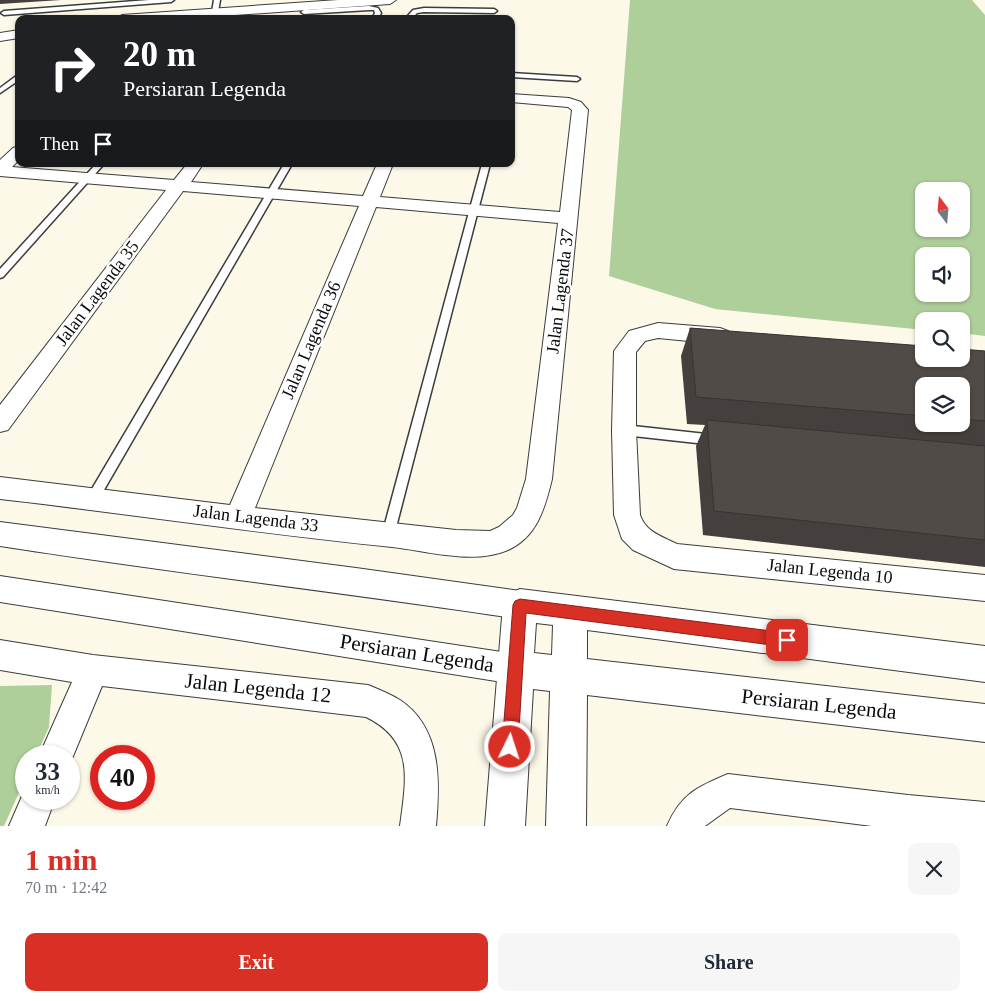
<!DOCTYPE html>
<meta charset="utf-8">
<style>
body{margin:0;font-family:"Times New Roman",serif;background:#f6f6f7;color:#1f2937;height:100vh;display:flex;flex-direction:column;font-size:19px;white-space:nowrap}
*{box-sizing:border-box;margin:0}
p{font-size:16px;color:#747a83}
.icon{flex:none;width:28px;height:28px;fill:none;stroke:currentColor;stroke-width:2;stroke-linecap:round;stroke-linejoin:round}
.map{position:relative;height:826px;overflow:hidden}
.details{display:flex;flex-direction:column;background:#fff;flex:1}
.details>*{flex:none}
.top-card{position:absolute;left:15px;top:15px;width:500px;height:152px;border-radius:10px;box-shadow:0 1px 4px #0004;background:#202124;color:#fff;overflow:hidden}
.needle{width:32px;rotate:344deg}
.fabs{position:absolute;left:915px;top:182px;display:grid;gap:10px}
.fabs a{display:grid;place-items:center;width:55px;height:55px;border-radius:10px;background:#fff;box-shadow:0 1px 4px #0004;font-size:25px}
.speed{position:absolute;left:15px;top:745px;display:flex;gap:10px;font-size:25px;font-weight:700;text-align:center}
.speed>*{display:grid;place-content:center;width:65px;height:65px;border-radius:50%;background:#fff;box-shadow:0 1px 4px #0004;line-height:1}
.speed small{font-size:12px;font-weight:400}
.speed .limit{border:8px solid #d22;background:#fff;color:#111}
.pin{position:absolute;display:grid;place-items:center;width:42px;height:42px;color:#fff;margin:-21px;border-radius:10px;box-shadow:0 2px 8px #0006}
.me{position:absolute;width:55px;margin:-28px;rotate:4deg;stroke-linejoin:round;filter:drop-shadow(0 0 4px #0008)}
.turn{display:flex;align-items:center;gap:18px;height:105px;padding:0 25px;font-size:22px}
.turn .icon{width:65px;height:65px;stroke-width:2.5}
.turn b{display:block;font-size:35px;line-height:42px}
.then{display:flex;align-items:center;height:48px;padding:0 25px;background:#0003;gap:10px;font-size:19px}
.round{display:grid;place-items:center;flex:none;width:52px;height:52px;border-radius:10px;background:#f6f6f7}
.headline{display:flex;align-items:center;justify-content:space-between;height:85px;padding:0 25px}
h1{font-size:30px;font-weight:600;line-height:38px;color:#d93025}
.cta{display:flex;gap:10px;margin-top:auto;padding:10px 25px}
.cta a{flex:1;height:58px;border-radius:10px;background:#d93025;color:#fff;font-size:20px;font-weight:600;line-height:58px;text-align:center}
.cta a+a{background:#f6f6f7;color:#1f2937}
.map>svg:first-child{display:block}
.forest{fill:#aecf9a;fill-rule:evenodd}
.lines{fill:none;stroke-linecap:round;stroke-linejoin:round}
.service-casing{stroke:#3c3c3c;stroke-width:3}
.minor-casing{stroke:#3c3c3c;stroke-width:2}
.tertiary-casing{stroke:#3c3c3c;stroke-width:2}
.service{fill:#fff;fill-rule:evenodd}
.minor{fill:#fff;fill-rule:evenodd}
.tertiary{fill:#fff;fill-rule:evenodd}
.wall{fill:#45403d;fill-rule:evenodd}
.building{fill:#504b47;stroke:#383432}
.route{fill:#d93025;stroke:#8d1f18}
.labels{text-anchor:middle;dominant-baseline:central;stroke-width:5;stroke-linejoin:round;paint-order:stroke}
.street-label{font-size:18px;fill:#090909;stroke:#fff}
.near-street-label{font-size:21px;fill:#090909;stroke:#fff}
</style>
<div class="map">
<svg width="985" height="826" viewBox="0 0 985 826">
<rect width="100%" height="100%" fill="#fcf9e9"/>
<g class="forest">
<path d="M630,0H972L985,15V336L961,333V321H924V330L715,309L609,276ZM924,191H961V229H924ZM924,256H961V294H924Z"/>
<path d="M52,685L49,727L36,756H26V777L4,826H0V686Z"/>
</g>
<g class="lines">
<g class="service-casing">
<g id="service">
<path d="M149,0H174L171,2L4,15L1,13L4,11Z"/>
<path d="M214,0H220L218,12L215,14L212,12Z"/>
<path d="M369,6L378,8L381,13L378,19H372L375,13L374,10H369L304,14L301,12L304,10Z"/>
<path d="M424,8L494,9L497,11L494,13L424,12L417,13L411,19H405L413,10Z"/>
<path d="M228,16L230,17L231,19H225Z"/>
<path d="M511,73L577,77L580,79L577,81L511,77Z"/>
<path d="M19,74V80L0,93V88Z"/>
<path d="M96,164H104L3,277L0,278V269Z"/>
<path d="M284,164H292L97,502L93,503L89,502L87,498L89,494Z"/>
<path d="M482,164H490L394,535L393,539L388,541L383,539L382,535Z"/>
<path d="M624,425L715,435L719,437L721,440L719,443L715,445L624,435L620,433L618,430L620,427Z"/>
</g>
</g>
<g class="minor-casing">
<g id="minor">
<path d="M338,0H396L390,4L179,19H116L122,15Z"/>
<path d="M19,30V38L0,41V33Z"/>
<path d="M511,94L569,98L581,102L588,110L552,479C545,508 537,537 508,550C473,565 428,551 392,547C261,534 131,514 0,499V477L230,505L359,206L183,191L8,430L0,432V405L166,190L0,176V160L13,148L19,146V160L12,167L174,180L187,164H203L191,182L363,196L377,164H393L380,197L560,212L572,110L568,107L511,102ZM376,207L558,223L526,479L517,508L513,515L499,527L490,531L456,530L255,508Z"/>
<path d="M658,323L720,328L728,331L731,336L728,341L720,344L658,338L645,341L636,352V430L640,515C646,532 661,536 677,544L985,575V601L674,569L633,550L622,539L614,515L612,430L614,351L629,331Z"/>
<path d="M0,522L356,568L520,591L530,595L535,605L530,615L520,619C347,593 173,573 0,546Z"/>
<path d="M0,576L515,654L526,658L530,669L526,680L515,684L0,602Z"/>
<path d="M0,640L93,655L368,685C378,689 390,694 400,700C442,728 440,781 436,826H400C406,779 415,741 366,717L102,686L69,766V756H39L72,682L0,670Z"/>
<path d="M728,774L908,795L985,802V826H872L730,808L705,826H667C681,794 697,787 728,774Z"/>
<path d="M26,787V799H55L45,826H9Z"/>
</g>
</g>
<g class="tertiary-casing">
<path id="tertiary" d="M520,589L985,646V682L587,630V659L985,704V742L587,695L586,826H546L550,691L533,689L525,826H485L503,605L508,594ZM536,623L553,625L552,655L534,653Z"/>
</g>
<use href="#service" class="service"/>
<use href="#minor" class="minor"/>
<use href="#tertiary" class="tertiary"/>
</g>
<g class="wall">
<path d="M0,0H61L0,4Z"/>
<path d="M690,328L985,351V567L703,535L696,446L705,425L687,424L681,356ZM924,386H961V424H924Z"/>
</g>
<g class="building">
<path d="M690,328L924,346V359H961V349L985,351V421L961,419V386H924V416L696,397Z"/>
<path d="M707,420L985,446V540L714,511Z"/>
</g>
<path class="route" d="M520,599L787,633L792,635L794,640L792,645L787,647L526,613L518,747L516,753L510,755L504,753L502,747L513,605L515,601Z"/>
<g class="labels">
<g class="street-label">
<text transform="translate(560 291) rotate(-83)">Jalan Lagenda 37</text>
<text transform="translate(97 293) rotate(-53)">Jalan Lagenda 35</text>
<text transform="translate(311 340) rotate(-67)">Jalan Lagenda 36</text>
<text transform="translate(256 518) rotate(7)">Jalan Lagenda 33</text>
<text transform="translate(830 571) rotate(6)">Jalan Legenda 10</text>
</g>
<g class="near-street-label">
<text transform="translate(417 653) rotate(9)">Persiaran Legenda</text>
<text transform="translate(258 688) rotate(6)">Jalan Legenda 12</text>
<text transform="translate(819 704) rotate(6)">Persiaran Legenda</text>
</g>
</g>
</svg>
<div class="fabs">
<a><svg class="needle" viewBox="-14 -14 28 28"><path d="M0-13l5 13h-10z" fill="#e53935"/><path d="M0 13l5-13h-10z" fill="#747a83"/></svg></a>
<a><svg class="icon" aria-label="sound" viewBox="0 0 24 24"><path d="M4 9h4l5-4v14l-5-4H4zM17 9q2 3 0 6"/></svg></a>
<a><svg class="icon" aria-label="search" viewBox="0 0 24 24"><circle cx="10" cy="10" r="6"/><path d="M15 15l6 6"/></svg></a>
<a><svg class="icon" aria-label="layers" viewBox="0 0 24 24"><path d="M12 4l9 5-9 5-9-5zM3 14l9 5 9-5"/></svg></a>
</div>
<div class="speed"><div>33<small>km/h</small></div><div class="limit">40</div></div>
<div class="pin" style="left:787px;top:640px;background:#d93025"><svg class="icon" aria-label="arrive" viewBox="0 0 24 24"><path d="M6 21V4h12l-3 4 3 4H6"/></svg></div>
<svg class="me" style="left:510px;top:747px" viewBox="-20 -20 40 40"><circle r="17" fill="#d93025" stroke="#fff" stroke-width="3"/><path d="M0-11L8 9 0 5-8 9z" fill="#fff"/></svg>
<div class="top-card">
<div class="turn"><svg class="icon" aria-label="right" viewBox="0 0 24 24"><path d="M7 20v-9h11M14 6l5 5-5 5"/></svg><div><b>20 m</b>Persiaran Legenda</div></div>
<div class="then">Then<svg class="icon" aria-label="arrive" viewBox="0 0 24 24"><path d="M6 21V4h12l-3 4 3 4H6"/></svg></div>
</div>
</div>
<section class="details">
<div class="headline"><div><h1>1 min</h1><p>70 m · 12:42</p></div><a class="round"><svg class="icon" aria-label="close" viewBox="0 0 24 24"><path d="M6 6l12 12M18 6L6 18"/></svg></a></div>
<div class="cta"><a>Exit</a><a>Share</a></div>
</section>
